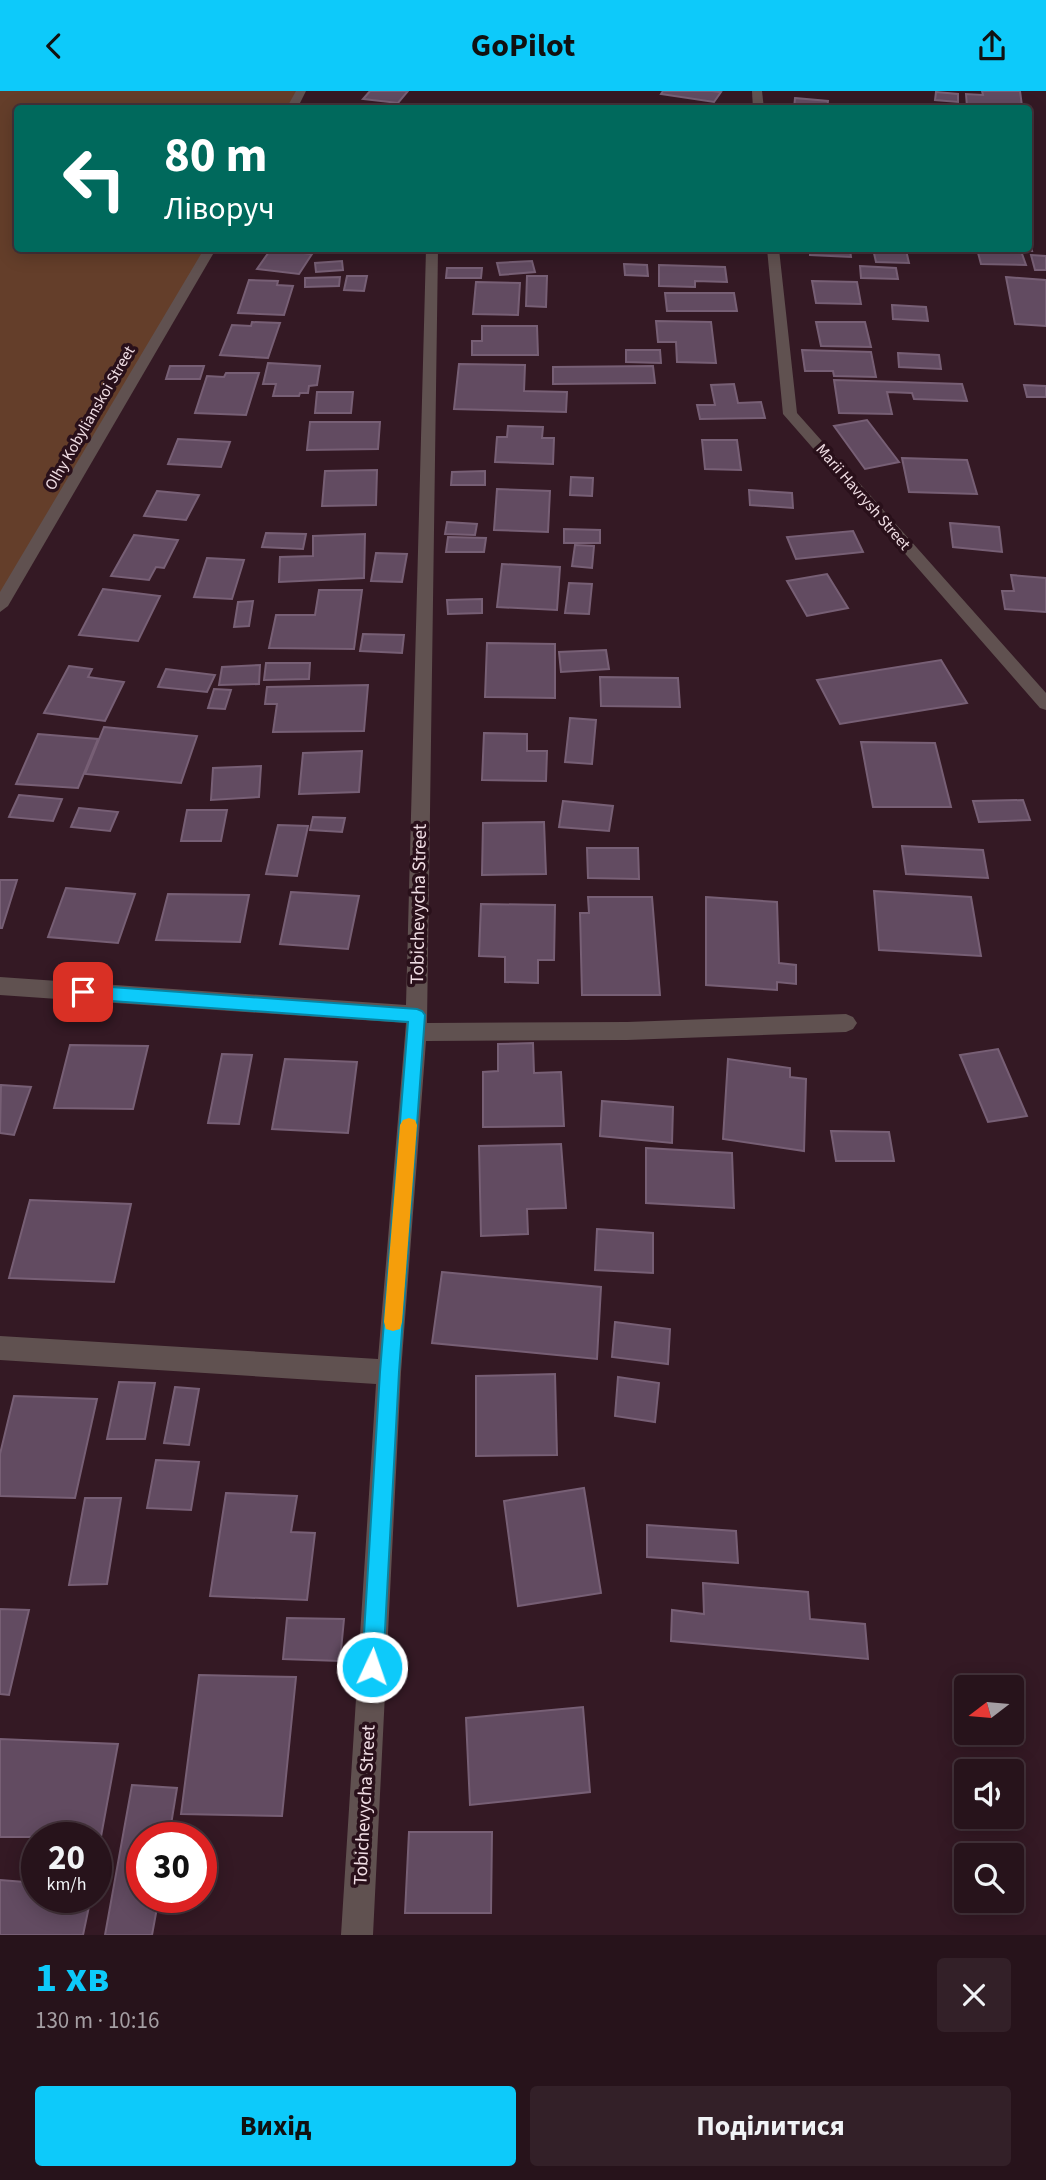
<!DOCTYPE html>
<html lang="uk">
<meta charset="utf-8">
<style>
body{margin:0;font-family:"Source Sans 3",sans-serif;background:#332028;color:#f1f3f6;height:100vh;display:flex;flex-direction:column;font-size:26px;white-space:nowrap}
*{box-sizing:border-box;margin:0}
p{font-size:23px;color:#a49ea3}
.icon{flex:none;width:38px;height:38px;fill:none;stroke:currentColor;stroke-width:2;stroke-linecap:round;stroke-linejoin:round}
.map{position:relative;height:1844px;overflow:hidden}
.drawer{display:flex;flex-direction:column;background:#27131b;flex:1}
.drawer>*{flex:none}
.guide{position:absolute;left:14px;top:14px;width:1018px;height:147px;border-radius:7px;box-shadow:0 4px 18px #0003,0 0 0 2px #43323a;background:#00695c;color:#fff;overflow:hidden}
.needle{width:46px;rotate:254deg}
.fabs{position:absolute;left:954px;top:1584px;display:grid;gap:14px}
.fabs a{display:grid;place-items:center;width:70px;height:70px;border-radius:7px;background:#27131b;box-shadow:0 4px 18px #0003,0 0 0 2px #43323a;font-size:35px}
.speed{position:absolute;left:21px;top:1731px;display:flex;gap:14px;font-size:35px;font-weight:700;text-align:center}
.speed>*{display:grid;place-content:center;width:91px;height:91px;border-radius:50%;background:#27131b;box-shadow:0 4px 18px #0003,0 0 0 2px #43323a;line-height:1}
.speed small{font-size:18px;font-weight:400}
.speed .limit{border:10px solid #d22;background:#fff;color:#111}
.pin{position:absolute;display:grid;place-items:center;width:60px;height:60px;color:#fff;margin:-30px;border-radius:14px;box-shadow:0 4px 10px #0006}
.me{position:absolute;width:77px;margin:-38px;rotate:3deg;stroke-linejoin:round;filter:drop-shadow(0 0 5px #0008)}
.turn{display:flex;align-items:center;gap:24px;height:147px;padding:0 35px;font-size:32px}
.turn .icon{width:91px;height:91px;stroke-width:2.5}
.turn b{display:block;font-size:49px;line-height:60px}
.round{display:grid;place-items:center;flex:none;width:74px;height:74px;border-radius:7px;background:#332028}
.overview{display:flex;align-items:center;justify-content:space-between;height:119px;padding:0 35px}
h1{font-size:42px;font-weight:700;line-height:52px;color:#0dcafa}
.cta{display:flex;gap:14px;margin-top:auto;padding:14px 35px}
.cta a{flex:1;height:80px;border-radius:7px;background:#0dcafa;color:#111;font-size:28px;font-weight:700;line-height:80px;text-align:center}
.cta a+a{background:#332028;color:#f1f3f6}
header{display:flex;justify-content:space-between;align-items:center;height:91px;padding:0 35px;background:#0dcafa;color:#111;font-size:32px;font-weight:700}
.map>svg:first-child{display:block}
.green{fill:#643e2a}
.building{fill:#624b61;stroke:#775f75;stroke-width:2}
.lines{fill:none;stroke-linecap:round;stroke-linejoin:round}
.minor{fill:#605150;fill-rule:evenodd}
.route{fill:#0dcafa;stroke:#0883a2;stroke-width:2}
.slow{fill:#f59e0b}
.labels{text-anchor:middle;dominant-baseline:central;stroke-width:7;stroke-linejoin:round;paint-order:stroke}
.far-street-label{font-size:16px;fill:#f0dde4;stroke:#29101a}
.street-label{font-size:19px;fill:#f0dde4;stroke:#29101a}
</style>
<header><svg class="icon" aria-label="back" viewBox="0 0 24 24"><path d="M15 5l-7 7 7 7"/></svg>GoPilot<svg class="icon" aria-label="share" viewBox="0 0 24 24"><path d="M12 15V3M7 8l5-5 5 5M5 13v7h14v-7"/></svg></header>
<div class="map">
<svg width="1046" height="1844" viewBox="0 0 1046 1844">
<rect width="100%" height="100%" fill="#341924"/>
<path class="green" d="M0,0H301L291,17L18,18V158H210L0,515Z"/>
<g class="building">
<path d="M370,0H408L398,12L363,8Z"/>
<path d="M663,0H712L721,1L714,11L661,3Z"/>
<path d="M982,0H1020L1022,15L988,13L989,17L967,16L966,3L983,4Z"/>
<path d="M936,1L958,3V11L935,9Z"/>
<path d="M795,7L828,10L827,18H794Z"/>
<path d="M1029,151L1032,160H1021L1026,174L981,173L977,158H1029Z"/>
<path d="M271,158L312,163L299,183L257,178Z"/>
<path d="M661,158H702L703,159L664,162Z"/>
<path d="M810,158H850L851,166L810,164Z"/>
<path d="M873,158L906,159L909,172L876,171Z"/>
<path d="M1031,164L1046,165V179H1035Z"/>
<path d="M342,170L343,179L316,181L315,172Z"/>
<path d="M532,170L535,181L500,184L497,172Z"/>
<path d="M624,173L647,174L648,185L625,184Z"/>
<path d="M659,174L725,176L727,191L695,190V196L659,195Z"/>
<path d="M860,175L896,177L898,188L861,187Z"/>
<path d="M447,177H482L481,187H446Z"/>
<path d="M347,185H367L364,200L344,199Z"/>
<path d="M527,185H547L546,216L526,215Z"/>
<path d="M340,186L339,195L305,196V187Z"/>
<path d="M1006,186L1046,189V235L1015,233Z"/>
<path d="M249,189L278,190L277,194L293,195L284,224L238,222Z"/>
<path d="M812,190L857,191L861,213L816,212Z"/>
<path d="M476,191L520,192L518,224L473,223Z"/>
<path d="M665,202H734L737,220H667Z"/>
<path d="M892,214L926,216L928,230L893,228Z"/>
<path d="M656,230L711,231L716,272L677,271L676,251H658Z"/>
<path d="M252,231L280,232L268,267L220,264L232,234L251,235Z"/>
<path d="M816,231H865L871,256L821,255Z"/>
<path d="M482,235H537L538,264H472V250H482Z"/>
<path d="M626,259H660L661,272L626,271Z"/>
<path d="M802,259L871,261L876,286L834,285L833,280H805Z"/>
<path d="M898,262L939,264L941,278L899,276Z"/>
<path d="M268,272L320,275L317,294L309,295L308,302H300L299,305H273L276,293H263Z"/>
<path d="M459,273L525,274L524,300L567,301L566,321L454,318Z"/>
<path d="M170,275H204L200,288H166Z"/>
<path d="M653,275L655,292L553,293V276Z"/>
<path d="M226,282H259L246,324L195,322L207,285L224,286Z"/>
<path d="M834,289L962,293L967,310L914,308L912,302L887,301L892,323L839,322Z"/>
<path d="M734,293L738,312L761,311L765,327L700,328L697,314H715L711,294Z"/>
<path d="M1024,294L1046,295V306H1027Z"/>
<path d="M317,301H353L351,322H315Z"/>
<path d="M867,329L899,371L865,378L834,335Z"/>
<path d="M310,331H380L378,358L307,359Z"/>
<path d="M508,335L543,336L542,347H554L553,373L495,371L497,346H507Z"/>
<path d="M178,348L230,351L221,376L168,373Z"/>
<path d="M702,349H737L741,379L705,378Z"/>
<path d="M902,367L967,369L977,403L909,401Z"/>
<path d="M377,379L376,414L322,415L325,380Z"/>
<path d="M485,380V394H451L452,381Z"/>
<path d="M571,386L593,387L592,405L570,404Z"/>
<path d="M497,398L550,400L548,441L494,439Z"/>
<path d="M749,399L792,402L793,417L750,414Z"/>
<path d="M157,400L199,404L186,429L144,425Z"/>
<path d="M447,431L477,433L475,444L445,443Z"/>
<path d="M950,432L999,436L1002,461L953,456Z"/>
<path d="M564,438L600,439V452H564Z"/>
<path d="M853,440L863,461L796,468L787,446Z"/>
<path d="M266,442L306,443L303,458L262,456Z"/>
<path d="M365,443L364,487L279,491L280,466L313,465V445Z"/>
<path d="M134,444L178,449L164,477L156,476L149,489L111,485Z"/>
<path d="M448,446L486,447L484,461H446Z"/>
<path d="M575,454L594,455L592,477L572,475Z"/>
<path d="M376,462L407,463L402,491L371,490Z"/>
<path d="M207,467L244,469L232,508L194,506Z"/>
<path d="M502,473L560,476L557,519L497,516Z"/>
<path d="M827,483L848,517L807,525L787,490Z"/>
<path d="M1011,484L1046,487V521L1005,518L1002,500H1014Z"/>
<path d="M569,492L592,493L589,523L565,522Z"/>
<path d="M103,498L160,505L138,550L79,544Z"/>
<path d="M319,499H362L354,558L269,557L276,524H315Z"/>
<path d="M482,508V522L448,523L447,509Z"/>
<path d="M253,510L249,535L234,536L238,511Z"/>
<path d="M363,543L404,544L402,562L360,560Z"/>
<path d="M487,552L555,553V607L485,606Z"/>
<path d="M606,559L609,578L561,581L559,561Z"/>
<path d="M941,569L967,612L840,633L817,589Z"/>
<path d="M266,572H310L309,588L264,589Z"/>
<path d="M260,574L259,593L219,594L222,576Z"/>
<path d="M69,575L92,578L88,586L124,591L105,630L44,622Z"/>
<path d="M166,578L215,584L207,601L158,596Z"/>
<path d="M600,586L678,587L680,616L601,615Z"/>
<path d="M368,594L364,640L273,641L277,613H265L267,596Z"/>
<path d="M214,598L231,599L225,618L208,617Z"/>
<path d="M570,627L596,629L592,673L565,671Z"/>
<path d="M104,636L197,645L181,692L85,683Z"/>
<path d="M484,642L527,643V660H547L546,690L482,689Z"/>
<path d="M38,643L98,648L78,697L16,693Z"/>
<path d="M861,651L935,652L951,716H873Z"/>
<path d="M362,660L359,701L299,703L303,662Z"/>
<path d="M261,675L259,706L211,709L213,677Z"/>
<path d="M19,704L62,708L53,730L9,726Z"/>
<path d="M1023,709L1030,729L979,731L973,710Z"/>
<path d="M563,710L613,715L609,740L559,736Z"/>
<path d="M79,717L118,721L110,740L71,736Z"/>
<path d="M187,719H227L221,750H181Z"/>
<path d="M313,726L345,727L342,741L310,739Z"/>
<path d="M544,731L546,783L482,784L483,732Z"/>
<path d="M278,734L308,735L297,785L266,783Z"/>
<path d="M902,755L983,759L988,787L906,783Z"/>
<path d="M587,757H638L639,788L588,787Z"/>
<path d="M0,789H17L2,837H0Z"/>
<path d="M66,797L135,803L118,852L48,846Z"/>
<path d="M874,800L971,806L981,865L879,859Z"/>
<path d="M291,801L359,805L348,858L280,853Z"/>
<path d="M168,803L249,804L240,851L156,849Z"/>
<path d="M588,806H652L660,904H582L580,822H589Z"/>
<path d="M706,806L777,811L779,872L796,874V893L777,891V899L706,894Z"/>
<path d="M481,813L555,814L554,869H538V892L505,891V866L479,865Z"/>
<path d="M533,952L534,982L561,981L564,1035L483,1036V981L498,980V953Z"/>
<path d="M70,954L148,955L133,1018L54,1017Z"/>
<path d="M998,958L1027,1025L988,1031L960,964Z"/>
<path d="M222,963L252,964L239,1033L208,1032Z"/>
<path d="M285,968L357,971L348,1042L272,1038Z"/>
<path d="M728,968L790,977V986L806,988L804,1060L723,1048Z"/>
<path d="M1,994L31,996L14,1044L0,1042Z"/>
<path d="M602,1010L673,1016L672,1052L600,1045Z"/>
<path d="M831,1040L889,1041L894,1070H836Z"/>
<path d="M561,1053L566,1117L527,1118L528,1143L481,1145L479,1055Z"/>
<path d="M646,1057L732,1062L734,1117L646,1112Z"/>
<path d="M30,1109L131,1113L114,1191L9,1187Z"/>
<path d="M597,1138L653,1142V1182L595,1179Z"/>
<path d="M442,1181L601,1196L597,1268L432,1252Z"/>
<path d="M615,1231L670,1238L668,1273L612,1266Z"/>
<path d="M555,1283L557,1364L476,1365V1285Z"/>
<path d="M618,1286L659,1292L655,1331L615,1325Z"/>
<path d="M119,1291L155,1292L145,1348H107Z"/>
<path d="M175,1296L199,1298L189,1354L164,1352Z"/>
<path d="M14,1305L97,1308L75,1407L0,1405V1363Z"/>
<path d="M156,1369L199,1371L191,1419L147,1417Z"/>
<path d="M584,1397L601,1502L518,1515L504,1410Z"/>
<path d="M226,1402L297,1405L291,1441L315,1442L307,1509L210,1505Z"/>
<path d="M85,1407H121L107,1493L69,1494Z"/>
<path d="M647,1434L736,1440L738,1472L647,1466Z"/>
<path d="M703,1492L808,1501L810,1528L865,1533L868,1568L671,1550L672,1519L704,1523Z"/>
<path d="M0,1518L29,1519L9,1604L0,1603Z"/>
<path d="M287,1527L344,1528L340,1570L283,1568Z"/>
<path d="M199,1584L296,1586L282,1725L181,1723Z"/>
<path d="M583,1616L590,1701L470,1714L466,1627Z"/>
<path d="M0,1648L118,1653L100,1751H96V1746H0Z"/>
<path d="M132,1694L177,1697L169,1746H142V1806H159L152,1844H105Z"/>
<path d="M409,1741H492L491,1822H405Z"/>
<path d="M0,1789L37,1792V1806H91L83,1844H0Z"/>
</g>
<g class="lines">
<g class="minor">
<path d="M296,0H306L297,18H286Z"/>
<path d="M752,0H762L764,18H753Z"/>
<path d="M204,158H216L8,515L0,521V501Z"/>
<path d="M426,158H438L427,932L627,931L846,923L853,926L857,932L853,938L846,941L627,949L426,950L401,1281L373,1844H341L376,1293L0,1269V1245L378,1268L406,932L0,904V886L406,914Z"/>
<path d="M767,158H779L797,322L1046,602V619L1040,617L783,323Z"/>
</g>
</g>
<path class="route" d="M83,894L417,918L422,920L425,924L399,1281L383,1576L380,1583L372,1587L365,1583L362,1576L380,1281L408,931L83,908L78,906L75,901L78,896Z"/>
<path class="slow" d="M409,1027L415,1029L417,1034L402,1231L400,1238L393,1240L386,1238L384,1231L400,1034L403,1029Z"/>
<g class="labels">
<g class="far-street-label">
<text transform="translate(90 327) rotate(-60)">Olhy Kobylianskoi Street</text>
<text transform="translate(863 406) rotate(49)">Marii Havrysh Street</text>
</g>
<g class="street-label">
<text transform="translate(419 813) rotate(-89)">Tobichevycha Street</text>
<text transform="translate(365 1714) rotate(-87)">Tobichevycha Street</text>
</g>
</g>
</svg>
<div class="fabs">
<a><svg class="needle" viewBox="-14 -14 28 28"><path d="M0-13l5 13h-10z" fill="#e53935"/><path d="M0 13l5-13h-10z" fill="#a49ea3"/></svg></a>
<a><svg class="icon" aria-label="sound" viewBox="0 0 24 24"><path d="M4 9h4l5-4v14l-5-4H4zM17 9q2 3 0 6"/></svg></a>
<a><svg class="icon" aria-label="search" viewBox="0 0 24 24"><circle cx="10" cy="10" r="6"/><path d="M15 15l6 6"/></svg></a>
</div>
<div class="speed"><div>20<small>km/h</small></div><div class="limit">30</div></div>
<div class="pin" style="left:83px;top:901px;background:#d93025"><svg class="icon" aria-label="arrive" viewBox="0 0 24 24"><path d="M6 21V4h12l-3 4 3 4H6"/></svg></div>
<svg class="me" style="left:372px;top:1576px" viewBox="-20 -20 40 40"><circle r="17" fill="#0dcafa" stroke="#fff" stroke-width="3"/><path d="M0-11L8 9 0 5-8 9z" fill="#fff"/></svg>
<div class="guide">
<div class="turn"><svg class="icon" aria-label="left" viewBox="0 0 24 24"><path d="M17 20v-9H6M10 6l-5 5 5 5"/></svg><div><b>80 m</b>Ліворуч</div></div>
</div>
</div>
<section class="drawer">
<div class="overview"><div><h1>1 хв</h1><p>130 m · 10:16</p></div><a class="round"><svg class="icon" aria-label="close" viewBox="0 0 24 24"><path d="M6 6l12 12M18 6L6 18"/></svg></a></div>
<div class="cta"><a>Вихід</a><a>Поділитися</a></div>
</section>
